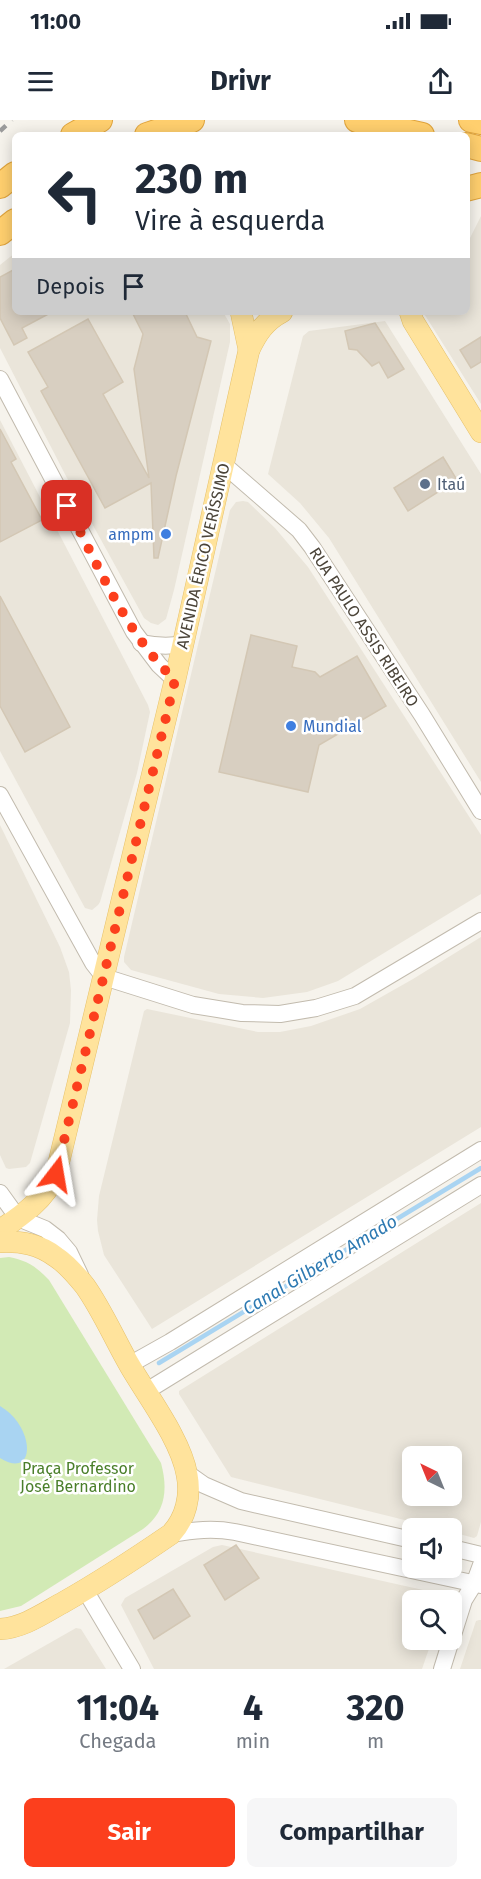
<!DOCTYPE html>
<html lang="pt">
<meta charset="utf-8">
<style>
body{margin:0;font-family:"Fira Sans",sans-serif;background:#f6f6f7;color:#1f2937;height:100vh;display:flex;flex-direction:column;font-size:22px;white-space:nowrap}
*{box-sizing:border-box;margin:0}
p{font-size:20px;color:#747a83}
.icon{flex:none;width:33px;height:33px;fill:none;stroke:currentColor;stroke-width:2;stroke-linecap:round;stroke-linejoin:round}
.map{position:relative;height:1549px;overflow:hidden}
.sheet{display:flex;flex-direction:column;background:#fff;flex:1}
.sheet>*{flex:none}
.top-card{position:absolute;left:12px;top:12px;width:458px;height:183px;border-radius:9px;box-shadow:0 3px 15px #0003;background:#fff;color:#1f2937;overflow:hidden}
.needle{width:39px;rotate:317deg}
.tools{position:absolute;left:402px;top:1326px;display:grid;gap:12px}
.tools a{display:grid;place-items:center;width:60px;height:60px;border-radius:9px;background:#fff;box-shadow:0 3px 15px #0003;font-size:30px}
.pin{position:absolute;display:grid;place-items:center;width:51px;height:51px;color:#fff;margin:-26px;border-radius:12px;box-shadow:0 3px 9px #0006}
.me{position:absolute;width:66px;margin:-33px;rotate:14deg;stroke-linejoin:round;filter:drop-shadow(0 0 4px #0008)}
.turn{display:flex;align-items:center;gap:21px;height:126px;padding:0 24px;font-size:27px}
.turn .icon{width:78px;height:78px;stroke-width:2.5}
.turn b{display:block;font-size:42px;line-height:51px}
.then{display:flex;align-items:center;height:57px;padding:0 24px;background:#0003;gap:12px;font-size:22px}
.eta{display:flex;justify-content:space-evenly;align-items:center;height:102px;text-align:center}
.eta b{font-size:36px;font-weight:700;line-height:42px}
.button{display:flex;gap:12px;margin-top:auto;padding:12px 24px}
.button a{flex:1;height:69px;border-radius:9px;background:#fc3f1d;color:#fff;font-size:24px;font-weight:700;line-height:69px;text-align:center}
.button a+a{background:#f6f6f7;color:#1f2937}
.status{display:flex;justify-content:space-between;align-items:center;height:42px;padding:0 30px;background:#fff;direction:ltr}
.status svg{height:16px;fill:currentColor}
header{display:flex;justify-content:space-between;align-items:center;height:78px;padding:0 24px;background:#fff;font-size:27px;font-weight:700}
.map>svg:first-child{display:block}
.residential{fill:#eae5da;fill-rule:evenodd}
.green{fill:#d2eab5}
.water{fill:#a9d4f2}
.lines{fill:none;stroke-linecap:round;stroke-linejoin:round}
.stream{stroke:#a9d4f2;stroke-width:4.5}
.building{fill:#d8cfc1;stroke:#d3c7b4;stroke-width:1.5}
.minor-casing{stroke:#c2bbae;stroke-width:18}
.major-casing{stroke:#e6c16a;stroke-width:22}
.highway-casing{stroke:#e0a43c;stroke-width:26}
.minor{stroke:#fff;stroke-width:16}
.major{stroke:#ffe39c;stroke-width:21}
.highway{stroke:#ffcf6e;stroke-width:24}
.rail{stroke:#9a9a9a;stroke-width:4.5;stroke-dasharray:8 8;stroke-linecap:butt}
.route{stroke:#fc3f1d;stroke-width:10;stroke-dasharray:0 18}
.service-dot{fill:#5c6f8a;stroke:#fff;stroke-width:2}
.shop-dot{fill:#3f7fe0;stroke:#fff;stroke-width:2}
.labels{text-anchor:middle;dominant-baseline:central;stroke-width:5;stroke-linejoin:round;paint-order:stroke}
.service-label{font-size:16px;fill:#4e5e75;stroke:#fff;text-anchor:start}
.shop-label{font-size:16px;fill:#366cbe;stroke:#fff;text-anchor:end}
.street-label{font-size:16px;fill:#4b4439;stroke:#fff}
.park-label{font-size:16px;fill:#4a7f2a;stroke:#fff}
.water-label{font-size:18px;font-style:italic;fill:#2e7ab2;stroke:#fff}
</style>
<div class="status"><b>11:00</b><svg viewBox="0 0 49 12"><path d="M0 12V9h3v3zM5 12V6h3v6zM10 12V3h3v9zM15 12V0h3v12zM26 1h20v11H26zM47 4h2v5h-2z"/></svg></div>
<header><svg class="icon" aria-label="menu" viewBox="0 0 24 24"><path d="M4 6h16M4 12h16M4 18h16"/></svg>Drivr<svg class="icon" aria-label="share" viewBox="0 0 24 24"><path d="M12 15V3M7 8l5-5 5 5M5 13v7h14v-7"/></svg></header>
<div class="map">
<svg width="481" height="1549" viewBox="0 0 481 1549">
<rect width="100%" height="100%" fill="#f6f3ec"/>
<g class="residential">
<path d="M481,96V284L423,192H466L467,124Z"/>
<path d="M15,133V192H223L230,204V222L174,470L166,499L158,505L151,503L144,498L67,358L0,228V145Z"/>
<path d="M385,201L481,354V662L329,418L300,383L268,354L303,216L309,211Z"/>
<path d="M0,300L148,585L150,592L137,653L100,782L98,785L92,790L85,788L0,631Z"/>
<path d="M243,381L248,382L275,408L308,447L481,715V774L338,861L307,872L263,878L219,874L131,850L124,842V837L230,390L236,382Z"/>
<path d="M0,705L60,827L69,852L71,870L70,903L30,1043L26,1047L9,1049L6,1048L0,1035Z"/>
<path d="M481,817V1007L152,1209L104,1135L98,1111L97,1100L99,1076L144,891L147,889L258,912H280L311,906L360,889L413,859Z"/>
<path d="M481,1083V1402L477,1416L474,1418L452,1412V1408H437L231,1357L179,1274V1271ZM412,1336H452V1376H412Z"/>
<path d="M222,1425L423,1470L430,1473L436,1480H412V1520H432L422,1549H154L121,1485L125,1478L213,1427Z"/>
<path d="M479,1500H481V1549H460L476,1501Z"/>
<path d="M76,1508L81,1509L106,1549H4Z"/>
</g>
<path class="green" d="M9,1137C26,1140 37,1147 49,1160L161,1343C168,1369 166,1392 143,1409L21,1486L0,1491V1138Z"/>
<path class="water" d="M0,1286C35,1306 37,1361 0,1338Z"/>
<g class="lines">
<path class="stream" d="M159,1243L481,1048"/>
</g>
<g class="building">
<path d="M15,149V192H52L22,208L27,218L14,225L0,198V157Z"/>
<path d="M132,192H185L197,217L211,221L176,356L158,438H154L151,363L105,388L41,271L48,267L28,232L88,199L123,262L103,274L149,358L134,249L143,214Z"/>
<path d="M375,203L404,249L388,258L379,242L372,246L357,230L349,229L345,211Z"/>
<path d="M481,217V242L471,248L460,230Z"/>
<path d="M0,309L16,339L11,342L42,400L0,422Z"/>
<path d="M443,337L457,360L408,391L394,368Z"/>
<path d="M0,476L70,607L25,632L0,586Z"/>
<path d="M251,515L297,526L292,547L315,552L320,557L357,536L386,586L319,625L308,672L219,652Z"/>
<path d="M236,1425L259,1458L225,1480L204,1445Z"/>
<path d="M173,1469L190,1496L154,1519L138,1490Z"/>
</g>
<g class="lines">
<g class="minor-casing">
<g id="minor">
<path d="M0,259L134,512L159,545L175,560"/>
<path d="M223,344L299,410L312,427L422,595L481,691"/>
<path d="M141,523C156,526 168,527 183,524"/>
<path d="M0,675L93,843L104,857L193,885L242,893L280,894L316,888L355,876L481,801"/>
<path d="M0,1073L18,1098L45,1109L58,1119L69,1132L80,1155"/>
<path d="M129,1245L170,1222L481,1030"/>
<path d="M145,1272L481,1065"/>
<path d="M187,1353L204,1365L241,1381L412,1420"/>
<path d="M171,1414C194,1410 213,1408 235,1412L481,1465"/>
<path d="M452,1428L481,1435"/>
<path d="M85,1470L132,1549"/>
<path d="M452,1518L464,1480L474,1464L481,1445"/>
<path d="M442,1549L451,1520"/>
</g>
</g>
<g class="major-casing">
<g id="major">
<path d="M241,192L249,230"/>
<path d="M410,192L413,201L481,312"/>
<path d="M0,1110C23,1095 45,1079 56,1054L175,560L249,230C257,213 265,201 282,192"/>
<path d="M0,1122C21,1121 39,1124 56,1137C67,1144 77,1156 85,1166C102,1190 115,1220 130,1246C148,1277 181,1320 187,1355C191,1376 186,1398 171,1414C136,1438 101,1461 64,1482C44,1493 23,1508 0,1509"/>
</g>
</g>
<g class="highway-casing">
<g id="highway">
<path d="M357,0L422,15"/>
<path d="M471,0L481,2"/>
<path d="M73,15L100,0"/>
<path d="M147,15L192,0"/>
<path d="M466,25L481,29"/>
<path d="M0,66L15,54"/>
<path d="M466,69L481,65"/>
<path d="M0,113L15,101"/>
</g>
</g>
<use href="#minor" class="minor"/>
<use href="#major" class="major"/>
<use href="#highway" class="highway"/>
<path class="rail" d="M0,11L12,0"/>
</g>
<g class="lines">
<path class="route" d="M56,1054L175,560C126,514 98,445 67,386"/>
</g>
<circle class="service-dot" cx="425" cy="364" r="6"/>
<g class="shop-dot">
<circle cx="166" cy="414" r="6"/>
<circle cx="291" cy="606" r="6"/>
</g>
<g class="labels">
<g class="service-label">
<text x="437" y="364">Itaú</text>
</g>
<g class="shop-label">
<text x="154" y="414">ampm</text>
<text x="303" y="606" text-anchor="start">Mundial</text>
</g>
<g class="street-label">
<text transform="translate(203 436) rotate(-77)">AVENIDA ÉRICO VERÍSSIMO</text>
<text transform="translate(364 507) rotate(57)">RUA PAULO ASSIS RIBEIRO</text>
</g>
<g class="park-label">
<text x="78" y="1348">Praça Professor<tspan x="78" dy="18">José Bernardino</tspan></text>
</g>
<g class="water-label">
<text transform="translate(320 1145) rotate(-31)">Canal Gilberto Amado</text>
</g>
</g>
</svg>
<div class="tools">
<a><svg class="needle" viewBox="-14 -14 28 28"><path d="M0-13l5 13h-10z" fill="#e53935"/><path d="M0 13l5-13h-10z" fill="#747a83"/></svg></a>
<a><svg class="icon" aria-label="sound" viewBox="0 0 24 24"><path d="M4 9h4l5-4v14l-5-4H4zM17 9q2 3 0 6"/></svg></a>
<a><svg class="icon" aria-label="search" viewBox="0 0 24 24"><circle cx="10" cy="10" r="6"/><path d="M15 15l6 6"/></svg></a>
</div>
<div class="pin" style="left:67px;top:386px;background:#d93025"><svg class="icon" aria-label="arrive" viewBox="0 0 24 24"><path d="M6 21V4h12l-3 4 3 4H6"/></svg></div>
<svg class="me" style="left:56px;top:1054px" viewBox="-20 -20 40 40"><path d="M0-17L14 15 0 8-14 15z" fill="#fc3f1d" stroke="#fff" stroke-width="4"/></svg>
<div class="top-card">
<div class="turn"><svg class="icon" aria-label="left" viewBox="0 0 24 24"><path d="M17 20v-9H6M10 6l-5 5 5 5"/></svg><div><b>230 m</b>Vire à esquerda</div></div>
<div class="then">Depois<svg class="icon" aria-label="arrive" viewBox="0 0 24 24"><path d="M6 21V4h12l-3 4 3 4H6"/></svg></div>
</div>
</div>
<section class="sheet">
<div class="eta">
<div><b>11:04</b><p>Chegada</p></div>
<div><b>4</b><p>min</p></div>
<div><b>320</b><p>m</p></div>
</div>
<div class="button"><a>Sair</a><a>Compartilhar</a></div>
</section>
